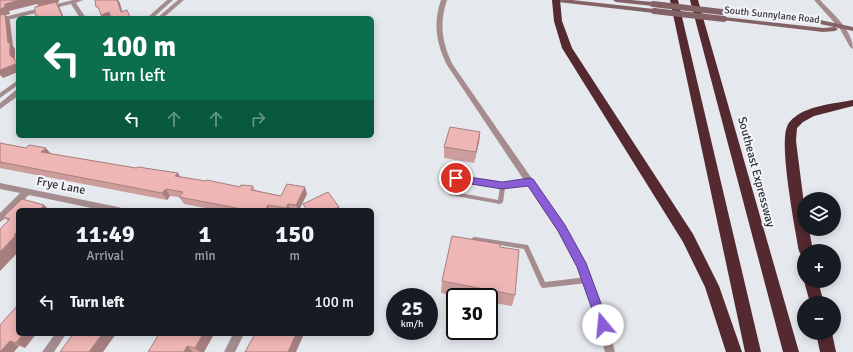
<!DOCTYPE html>
<meta charset="utf-8">
<style>
body{margin:0;font-family:Signika,sans-serif;background:#242831;color:#f1f3f6;height:100vh;display:flex;flex-direction:column;font-size:15px;white-space:nowrap}
*{box-sizing:border-box;margin:0}
p{font-size:13px;color:#9ea1a6}
.icon{flex:none;width:22px;height:22px;fill:none;stroke:currentColor;stroke-width:2;stroke-linecap:round;stroke-linejoin:round}
.map{position:relative;flex:1;overflow:hidden}
.sheet{position:absolute;left:16px;top:208px;width:358px;height:128px;display:flex;flex-direction:column;background:#171b24;border-radius:6px;box-shadow:0 2px 10px #0003}
.sheet>*{flex:none}
.hud{position:absolute;left:16px;top:16px;width:358px;height:122px;border-radius:6px;box-shadow:0 2px 10px #0003;background:#0b6e4f;color:#fff;overflow:hidden}
.tools{position:absolute;left:797px;top:192px;display:grid;gap:8px}
.tools a{display:grid;place-items:center;width:44px;height:44px;border-radius:50%;background:#171b24;box-shadow:0 2px 10px #0003;font-size:20px}
.speed{position:absolute;left:386px;top:288px;display:flex;gap:8px;font-size:20px;font-weight:700;text-align:center}
.speed>*{display:grid;place-content:center;width:52px;height:52px;border-radius:50%;background:#171b24;box-shadow:0 2px 10px #0003;line-height:1}
.speed small{font-size:10px;font-weight:400}
.speed .limit{border:2px solid #111;border-radius:6px;background:#fff;color:#111}
.pin{position:absolute;display:grid;place-items:center;width:34px;height:34px;color:#fff;margin:-17px;border:2px solid #fff;border-radius:50%;box-shadow:0 1px 4px #0007}
.me{position:absolute;width:44px;margin:-22px;rotate:343deg;stroke-linejoin:round;filter:drop-shadow(0 0 3px #0008)}
.turn{display:flex;align-items:center;gap:14px;height:84px;padding:0 20px;font-size:18px}
.turn .icon{width:52px;height:52px;stroke-width:2.5}
.turn b{display:block;font-size:28px;line-height:34px}
.lanes{display:flex;align-items:center;height:38px;padding:0 20px;background:#0003;justify-content:center;gap:20px;direction:ltr}
.lanes .off{opacity:.35}
.eta{display:flex;justify-content:space-evenly;align-items:center;height:68px;text-align:center}
.eta b{font-size:24px;font-weight:700;line-height:28px}
ul{padding:0;list-style:none}
li{display:flex;align-items:center;gap:12px;height:52px;padding:0 20px}
li div{flex:1}
li b{display:block;font-size:15px}
li em{font-style:normal}
.map>svg:first-child{display:block}
.lines{fill:none;stroke-linecap:round;stroke-linejoin:round}
.service{fill:#a58d8f;fill-rule:evenodd}
.minor{fill:#a58d8f;fill-rule:evenodd}
.tertiary{fill:#a58d8f;fill-rule:evenodd}
.secondary{fill:#836265;fill-rule:evenodd}
.motorway{fill:#552930;fill-rule:evenodd}
.secondary-bridge{stroke:#836265;stroke-width:6}
.wall{fill:#cd9d9c}
.shaded-wall{fill:#a77f7f}
.building{fill:#eeb6b5;stroke:#a77f7f}
.route{fill:#8a5cd6;stroke:#5a3c8b}
.labels{text-anchor:middle;dominant-baseline:central;stroke-width:4;stroke-linejoin:round;paint-order:stroke}
.far-street-label{font-size:10px;fill:#343537;stroke:#f3f5fa}
.street-label{font-size:12px;fill:#343537;stroke:#f3f5fa}
</style>
<div class="map">
<svg width="853" height="352" viewBox="0 0 853 352">
<rect width="100%" height="100%" fill="#e5e8ed"/>
<g class="lines">
<g class="service">
<path d="M456,176L503,184L530,180L532,181L533,182L532,183L530,184L505,188L503,202L502,203L500,204L450,195L449,194L453,178L454,177ZM458,180L500,187L498,200L455,192Z"/>
<path d="M473,237H475L528,245L545,282L587,277L589,278L590,280L589,282L587,283L543,288L541,287L524,249L475,241H473L472,239Z"/>
</g>
<g class="minor">
<path d="M73,0H83L76,3L86,18H80L71,4L0,22V18Z"/>
<path d="M167,0H173L153,18H147Z"/>
<path d="M178,0H184L163,18H157Z"/>
<path d="M441,0H447C439,23 442,44 453,65L564,225L587,266L604,311L615,352H605L594,311L578,267L558,231L447,65C436,43 433,23 441,0Z"/>
<path d="M18,80V85L0,98V93Z"/>
<path d="M16,90H18V96L0,109V103Z"/>
<path d="M0,183L118,207L121,208L122,210H101L29,195L3,220L0,222V213L20,193L0,189Z"/>
<path d="M55,334H66L54,352H42Z"/>
<path d="M233,334H244L235,352H224Z"/>
</g>
<path class="tertiary" d="M814,0H820C832,13 853,30 853,49L850,47L840,29Z"/>
<g class="secondary">
<path d="M555,0H572L654,9L657,11L654,13L558,2Z"/>
<path d="M613,0H631L653,2L656,4L653,6L616,2Z"/>
<path d="M722,10L820,20L853,27V31L820,24L720,13L719,12Z"/>
<path d="M724,17L823,28L835,27L838,29L835,31L823,32L722,20V18Z"/>
</g>
<g class="motorway">
<path d="M552,0H560L562,21L572,48L693,234L719,286L742,352H726L705,287L683,242L562,48L554,21Z"/>
<path d="M670,0H678L761,352H745Z"/>
<path d="M690,0H698L799,352H783Z"/>
<path d="M853,100V106L814,116L803,122L797,128L796,141L804,204V229H809L813,251H804V256L801,255L799,251C795,228 779,145 787,127C788,123 792,119 795,117C807,106 837,103 853,100Z"/>
<path d="M804,281H818L824,303H810Z"/>
<path d="M816,333H832L836,352H820Z"/>
</g>
<g class="secondary-bridge">
<path d="M653,4L722,12"/>
<path d="M654,11L724,19"/>
</g>
</g>
<g class="wall">
<path d="M480,132L479,142L474,163L444,158V147Z"/>
<path d="M0,143L51,154L136,168L178,173L180,177L240,187L253,186L255,190L281,196L307,194L299,210H216L184,204L179,197L170,196L167,200L0,168Z"/>
<path d="M22,199L44,205L49,210H18V252L0,271V229L8,221L3,217Z"/>
<path d="M500,247L515,295L512,306L489,302V297H463L441,293L442,281Z"/>
<path d="M18,334H36L25,348L19,346L0,352Z"/>
<path d="M214,334L204,352H148Z"/>
</g>
<g class="shaded-wall">
<path d="M20,0H59V2L57,3L60,8L64,18H63L39,7L37,4L9,11L10,14L6,15L10,21L13,46L15,49V62L10,55L8,43L0,17V9L5,4Z"/>
<path d="M117,0H118L120,3L124,18L121,12Z"/>
<path d="M109,12L112,18H103L101,15Z"/>
<path d="M18,63V72L3,78L0,75V70Z"/>
<path d="M480,132L479,142L474,163L476,152Z"/>
<path d="M46,148L52,155L41,152Z"/>
<path d="M178,173L182,180L175,176Z"/>
<path d="M305,187L307,194L299,210H298L296,205Z"/>
<path d="M166,189L170,196L167,200L162,193Z"/>
<path d="M288,204L291,210H287L286,208Z"/>
<path d="M44,205L49,210H39Z"/>
<path d="M268,205L270,210H265Z"/>
<path d="M339,207L340,210H333Z"/>
<path d="M18,231V252L0,271V252Z"/>
<path d="M23,334H36L25,348L16,343Z"/>
<path d="M102,334H116L103,352H89Z"/>
<path d="M203,334H214L204,352H200L195,348Z"/>
<path d="M296,334H304L296,352H288Z"/>
<path d="M10,341L19,346L14,352H0Z"/>
<path d="M187,346L193,352H184Z"/>
</g>
<g class="building">
<path d="M0,0H20L5,4V7L0,9Z"/>
<path d="M95,0H117L121,12L127,10L130,17L128,18H111L109,12L101,15L98,7H96Z"/>
<path d="M56,2L63,18H38L37,15H35V7Z"/>
<path d="M5,14L8,43L10,42V55L18,63L0,70V15Z"/>
<path d="M450,127L480,132L476,152L444,147Z"/>
<path d="M0,143L26,148L29,145L46,148L41,152L136,168L138,167L178,173L175,176L206,181L207,180L240,187L241,185L253,186L251,190L281,196L287,184L305,187L296,205L288,204L286,208L268,205L265,210H247L179,197L183,192L166,189L162,193L0,162Z"/>
<path d="M328,192L339,207L333,210H307L303,204Z"/>
<path d="M22,199L44,205L39,210H18V231L14,235H16L0,252V229L10,219L3,217Z"/>
<path d="M452,236L500,244V247L519,250L515,295L442,281Z"/>
<path d="M18,305V334H23L16,343L10,341L0,352V325Z"/>
<path d="M73,334H102L89,352H60Z"/>
<path d="M159,334H203L195,348L187,346L184,352H148Z"/>
<path d="M255,334H296L288,352H245Z"/>
</g>
<path class="route" d="M456,175L502,182L530,178L533,179L565,225L586,263L609,325L607,329L603,330L599,329L577,267L558,231L528,186L502,189L453,181L452,178L453,176Z"/>
<g class="labels">
<g class="far-street-label">
<text transform="translate(772 15) rotate(6)">South Sunnylane Road</text>
</g>
<g class="street-label">
<text transform="translate(756 172) rotate(75)">Southeast Expressway</text>
<text transform="translate(61 186) rotate(11)">Frye Lane</text>
</g>
</g>
</svg>
<div class="tools">
<a><svg class="icon" aria-label="layers" viewBox="0 0 24 24"><path d="M12 4l9 5-9 5-9-5zM3 14l9 5 9-5"/></svg></a>
<a>+</a>
<a>−</a>
</div>
<div class="speed"><div>25<small>km/h</small></div><div class="limit">30</div></div>
<div class="pin" style="left:456px;top:178px;background:#d93025"><svg class="icon" aria-label="arrive" viewBox="0 0 24 24"><path d="M6 21V4h12l-3 4 3 4H6"/></svg></div>
<svg class="me" style="left:603px;top:325px" viewBox="-20 -20 40 40"><circle r="19" fill="#fff"/><path d="M0-13L10 11 0 6-10 11z" fill="#8a5cd6"/></svg>
<div class="hud">
<div class="turn"><svg class="icon" aria-label="left" viewBox="0 0 24 24"><path d="M17 20v-9H6M10 6l-5 5 5 5"/></svg><div><b>100 m</b>Turn left</div></div>
<div class="lanes"><svg class="icon" aria-label="left" viewBox="0 0 24 24"><path d="M17 20v-9H6M10 6l-5 5 5 5"/></svg><svg class="icon off" aria-label="ahead" viewBox="0 0 24 24"><path d="M12 20V5M6 11l6-6 6 6"/></svg><svg class="icon off" aria-label="ahead" viewBox="0 0 24 24"><path d="M12 20V5M6 11l6-6 6 6"/></svg><svg class="icon off" aria-label="right" viewBox="0 0 24 24"><path d="M7 20v-9h11M14 6l5 5-5 5"/></svg></div>
</div>
<section class="sheet">
<div class="eta">
<div><b>11:49</b><p>Arrival</p></div>
<div><b>1</b><p>min</p></div>
<div><b>150</b><p>m</p></div>
</div>
<ul>
<li><svg class="icon" aria-label="left" viewBox="0 0 24 24"><path d="M17 20v-9H6M10 6l-5 5 5 5"/></svg><div><b>Turn left</b></div><em>100 m</em></li>
</ul>
</section>
</div>
